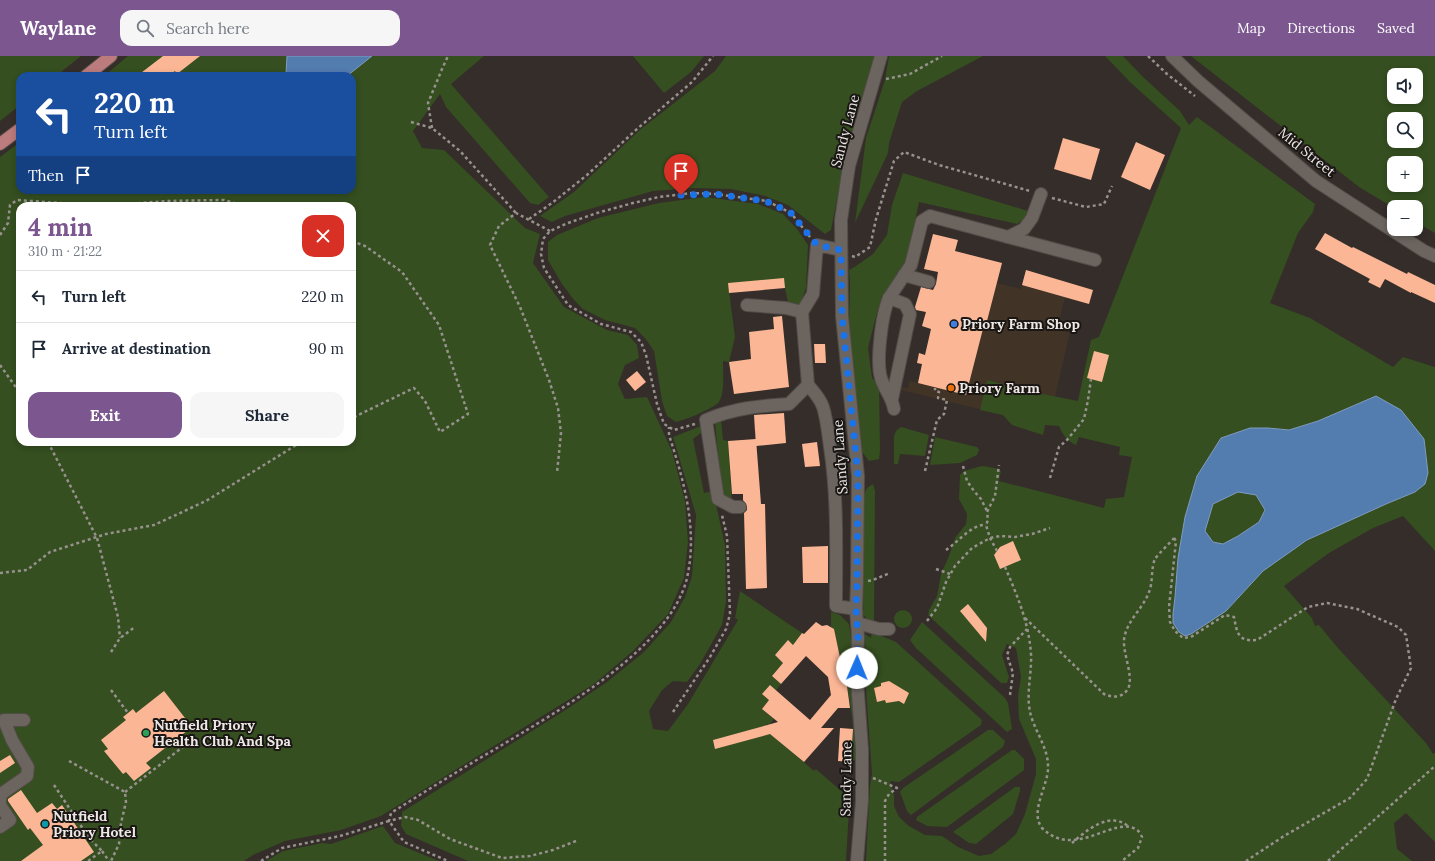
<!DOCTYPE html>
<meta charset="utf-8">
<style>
body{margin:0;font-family:Lora,serif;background:#f6f6f7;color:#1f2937;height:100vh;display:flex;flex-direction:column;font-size:15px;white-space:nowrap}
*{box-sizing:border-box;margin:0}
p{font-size:13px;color:#747a83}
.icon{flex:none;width:22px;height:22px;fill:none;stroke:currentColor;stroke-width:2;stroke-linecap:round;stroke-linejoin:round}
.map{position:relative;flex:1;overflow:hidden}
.side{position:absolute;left:16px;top:146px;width:340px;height:244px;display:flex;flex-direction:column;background:#fff;border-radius:12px;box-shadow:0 2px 6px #0003}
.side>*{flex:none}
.guide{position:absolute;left:16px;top:16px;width:340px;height:122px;border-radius:12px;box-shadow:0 2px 6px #0003;background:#1a4fa0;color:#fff;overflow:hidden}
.fabs{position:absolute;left:1387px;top:12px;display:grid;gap:8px}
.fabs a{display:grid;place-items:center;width:36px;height:36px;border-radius:8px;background:#fff;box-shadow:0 2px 6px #0003;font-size:20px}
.pin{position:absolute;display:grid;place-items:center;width:34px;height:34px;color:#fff;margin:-41px -17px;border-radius:50% 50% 50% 0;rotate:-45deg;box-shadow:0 0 4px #0007}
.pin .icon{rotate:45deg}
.me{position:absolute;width:44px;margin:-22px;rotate:1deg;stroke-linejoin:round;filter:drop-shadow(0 0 3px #0008)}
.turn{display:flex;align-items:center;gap:14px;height:84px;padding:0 12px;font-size:18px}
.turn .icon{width:52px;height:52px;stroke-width:2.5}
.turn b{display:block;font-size:28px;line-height:34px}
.then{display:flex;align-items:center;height:38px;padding:0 12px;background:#0003;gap:8px;font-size:15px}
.round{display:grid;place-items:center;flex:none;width:42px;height:42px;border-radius:12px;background:#f6f6f7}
.summary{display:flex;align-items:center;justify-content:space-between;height:68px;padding:0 12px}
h1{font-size:24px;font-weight:800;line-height:30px;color:#7b568f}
.button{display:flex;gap:8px;margin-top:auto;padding:8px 12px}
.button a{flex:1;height:46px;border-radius:12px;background:#7b568f;color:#fff;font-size:16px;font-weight:800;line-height:46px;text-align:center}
.button a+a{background:#f6f6f7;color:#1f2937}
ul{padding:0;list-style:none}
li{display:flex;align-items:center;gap:12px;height:52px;padding:0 12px;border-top:1px solid #e0e1e3}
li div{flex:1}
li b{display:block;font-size:15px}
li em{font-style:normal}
header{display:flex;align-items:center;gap:24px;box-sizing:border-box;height:56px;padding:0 20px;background:#7b568f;color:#fff}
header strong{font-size:19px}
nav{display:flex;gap:22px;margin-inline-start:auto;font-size:14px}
.search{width:280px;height:36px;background:#f6f6f7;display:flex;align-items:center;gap:10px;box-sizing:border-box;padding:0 14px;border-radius:12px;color:#747a83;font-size:15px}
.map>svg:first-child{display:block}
.commercial{fill:#413325}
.green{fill:#354f20;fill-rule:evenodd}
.water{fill:#537caf;stroke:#819cbf;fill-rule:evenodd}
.building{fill:#fbb695}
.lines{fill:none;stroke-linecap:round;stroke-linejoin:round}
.minor-casing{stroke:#524c48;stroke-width:14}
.major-casing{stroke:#524c48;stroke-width:14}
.path{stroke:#98928f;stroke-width:2.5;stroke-dasharray:3 3;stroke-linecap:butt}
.minor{stroke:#6b645f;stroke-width:12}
.major{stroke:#bc7b7c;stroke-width:12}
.route{stroke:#1a73e8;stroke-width:7;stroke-dasharray:0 12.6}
.shop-dot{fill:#3f7fe0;stroke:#191614;stroke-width:1.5}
.food-dot{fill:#e8710a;stroke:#191614;stroke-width:1.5}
.leisure-dot{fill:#2e9e5b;stroke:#191614;stroke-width:1.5}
.culture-dot{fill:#0f9aa8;stroke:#191614;stroke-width:1.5}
.labels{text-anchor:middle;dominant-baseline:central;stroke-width:4;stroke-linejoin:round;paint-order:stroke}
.street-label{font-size:14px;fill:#ede8e5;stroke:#191614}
.poi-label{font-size:14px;font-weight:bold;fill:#ede8e5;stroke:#191614;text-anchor:start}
</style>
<header>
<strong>Waylane</strong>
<div class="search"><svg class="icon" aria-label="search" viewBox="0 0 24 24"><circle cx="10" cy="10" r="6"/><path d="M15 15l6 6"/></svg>Search here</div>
<nav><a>Map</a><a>Directions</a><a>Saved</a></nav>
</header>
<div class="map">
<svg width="1435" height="805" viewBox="0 0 1435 805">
<rect width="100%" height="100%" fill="#342d29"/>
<path class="commercial" d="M957,196L1002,207L997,227L1021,233L1026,214L1093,234L1089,248L1065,242L1057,273L1070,277L1055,341L1059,370L1045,369L1043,379L1012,369L1003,359L901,334V331L908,332L909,325L918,327L922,308L917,307L919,297L925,299L931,273L922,270L927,251Z"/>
<g class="green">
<path d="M0,0H81L56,20H20V49L0,65Z"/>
<path d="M128,0H484L451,28L549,141L538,149L530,147L446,51L440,38L413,75L422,92L444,94L525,172L540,178L533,207L564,251L607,274L628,279L637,289L639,302L625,309L618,328L625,343L647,341L672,395L685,445L688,486L684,522L668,558L633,595L594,628L381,760L341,774L285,785L253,799L244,805H0V101L20,86V134H352V20H104ZM20,150H352V386H20Z"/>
<path d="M633,0H704L691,16L664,37Z"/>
<path d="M726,0H877L841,122L831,174L825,178L788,149L765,140L731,133L693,132L653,135L565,160L552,166L540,160L574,136L641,73L715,15Z"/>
<path d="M889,0H983L917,35L902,46L889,87L888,97L855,167L866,82L885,24Z"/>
<path d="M1105,0H1123L1142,20L1180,55L1189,69L1197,61L1315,148L1313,156L1298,177L1270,247L1310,262L1393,311L1403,301L1435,311V495L1403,460L1373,472L1329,497L1284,530L1312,562L1315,570L1319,569L1337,591L1426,687L1433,698L1435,697V786L1406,757L1394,767L1397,793L1412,805H866L870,729L872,718L866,633L865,578L871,582L872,576L896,586L982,664L981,669L899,726L890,725L894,740V750L899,761L909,770L925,779L942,780L958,791L979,800L991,798L1005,788L1016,778L1025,758L1036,718V703L1019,663L1018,640L1021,621L1016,592L1007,588L1002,599L1009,621L1007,627H1001L928,559L929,554L937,540L941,518L949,500L955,482L966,468L967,458L959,443L960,419L964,415L982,410L995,412L1001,415L999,425L1104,452L1106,443L1124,441L1132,401L1119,399L1120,391L1079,381L1076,389C1067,385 1063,379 1059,370L1045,369L1043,379L1012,369L1003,359L980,354L987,324L1031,335L1030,338L1037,340L1038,337L1078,345L1091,284L1099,281L1181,72L1131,27ZM1318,365L1415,436C1364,456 1306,480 1263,515C1250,526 1238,542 1226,555L1173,558L1175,541L1221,382L1250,372H1268L1289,374Z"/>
<path d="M1191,0H1435V177L1416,166V151H1394V152L1359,131ZM1394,19H1416V41H1394ZM1394,63H1416V85H1394ZM1394,107H1416V129H1394Z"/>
<path d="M903,117L1028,155L1023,164L1017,168L919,146L907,202L887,235L883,239L878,253L868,292L872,322L879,329L880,395L879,403L869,405L862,396L849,265L850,227L849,214L856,210L873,198L887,179L892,149Z"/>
<path d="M705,141L758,148L783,158L797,173L808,189L806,232L800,249L788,246L785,232L728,227L735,281L729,306L723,305C723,314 725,341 718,347C712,353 685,364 676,366L667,360L662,345L654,295L645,282L635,272L605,264L583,253L574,244L562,228L548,204V186L557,179L598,162L659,147Z"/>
<path d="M721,363L723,384L728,385L732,447L722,440L721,433L715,365Z"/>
<path d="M701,370V377L693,383L704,437L713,435L725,489L726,546L722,569L700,608L687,626L673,625L662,634L649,655L653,673L668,675L688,648L738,564L735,562L740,535L802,577L799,581L797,592L788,585L775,599L783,607L772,620L781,628L762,653L774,663L769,669L767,668L764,672L814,715L816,713L848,741L849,754L846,805H468L406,778L401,770L402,756L564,655L607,626L644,596L671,566L685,541L692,520L696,459L673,381Z"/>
<path d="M901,371L929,379L925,400L900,398L898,408H894V380L896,375Z"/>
<path d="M935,381L977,391L979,394L977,399L960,407L930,409Z"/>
<path d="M873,428L875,435L874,566L867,563L863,558L864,439L867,432Z"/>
<path d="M1238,436L1256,439L1265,454L1259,466L1238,480L1223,488L1213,486L1205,475L1213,448Z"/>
<circle cx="903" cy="563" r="9"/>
<path d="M831,556L840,559L849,568L851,581V617L857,695L856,703L851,706C851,695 853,683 853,672C851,639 841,607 834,575L831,571Z"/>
<path d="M922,566L1005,642L1008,647L1012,673L1007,676L916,592L910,584Z"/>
<path d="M988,674H993L1005,685L1003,691L911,759L907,755L900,736L903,732Z"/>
<path d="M1012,694H1015L1024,703V714L947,771L927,770L916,764L917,761Z"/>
<path d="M1015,731H1020V735L1013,758L976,788L969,787L953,776Z"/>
<path d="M383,770L395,787L439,805H266L283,795L322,787L331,788Z"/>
</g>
<g class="water">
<path d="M287,0H372L347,20H287L286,18Z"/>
<path d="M1376,340L1401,354L1424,383L1428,417L1425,428L1415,436L1386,448L1307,484L1263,515L1226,555L1191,578L1185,580L1179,576L1173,567V558L1175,541L1178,502L1185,461L1197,420L1221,382L1250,372H1268L1289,374L1318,365ZM1238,436L1256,439L1265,454L1259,466L1238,480L1223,488L1213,486L1205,475L1213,448Z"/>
</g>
<g class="building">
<path d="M163,0H200L177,18L175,15L168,20H137Z"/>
<path d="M1063,82L1100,93L1091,124L1054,113Z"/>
<path d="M1136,86L1165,99L1150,134L1121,121Z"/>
<path d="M1325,177L1352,192L1353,191L1407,218L1408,216L1435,229V247L1411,236V237L1385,223L1380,232L1368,226L1370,223L1315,193Z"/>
<path d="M933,178L958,184L955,195L1002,207L987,265H985L966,339L918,327L922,308L917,307L919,297L925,299L931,273L922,270L926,256L916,254L915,251L921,231L933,234L936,228L938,216L924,213Z"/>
<path d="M1026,214L1093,234L1089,248L1022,229Z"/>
<path d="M784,222L785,232L729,237L728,227Z"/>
<path d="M782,260L789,331L734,338L729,306L751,303L749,276L774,273L773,261Z"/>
<path d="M814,288H825L826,307H815Z"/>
<path d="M1094,295L1109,299L1102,326L1087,322Z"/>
<path d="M637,315L646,326L635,335L626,324Z"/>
<path d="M784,357L786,387L756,390L754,359Z"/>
<path d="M756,383L761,448H765L767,532L746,533L744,457L747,454V451L743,444V438H732L728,385Z"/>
<path d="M817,386L820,410L805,411L802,388Z"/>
<path d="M1013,485L1021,504L1000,513L994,499L1000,491Z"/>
<path d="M828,490V527H803L802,491Z"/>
<path d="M968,548L987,572L986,586L960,555Z"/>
<path d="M816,566L822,570L827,569L834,573L842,611L838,616L846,623L850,652H838L821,672H834L804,706L770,678L715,693L713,684L778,666L762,653L769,644L762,638L770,629L810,664L831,639L828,621L806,600L781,628L772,620L783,607L775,599L788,584L793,589L802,577L804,578Z"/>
<path d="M889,625L909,637L904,648L899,645L886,647L885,644L877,646L874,632L881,630V627Z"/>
<path d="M164,635L192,671L146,707L151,712L134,725L126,716L123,718L104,695L108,693L101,684L126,664L123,661L133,653L136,657Z"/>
<path d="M840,672L853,673L851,706L838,705Z"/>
<path d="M10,699L15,707L0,717V705Z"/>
<path d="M21,734L37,757L52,747L57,753L62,749L94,796L81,805H21L43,789L30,772L28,774L8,745V743Z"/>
</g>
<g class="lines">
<g class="minor-casing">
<g id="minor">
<path d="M1172,0L1198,25L1316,125L1424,195L1435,200"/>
<path d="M1008,181L1095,204"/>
<path d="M904,219L929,226"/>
<path d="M889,242L911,209L922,165L930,160L1008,181L1024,173L1032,162L1041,138"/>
<path d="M747,249L786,252L802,256L813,238L817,189L841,194"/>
<path d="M808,329C814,336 820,342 823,351C827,364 828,377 830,391C838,443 836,497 836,550L856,553"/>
<path d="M892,343L910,258L905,248L889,242C882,258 875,308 882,325C886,336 892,341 894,353"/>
<path d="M740,451H733L718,443L706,364C734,352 759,350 789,348L808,329L802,256"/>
<path d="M857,567L879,573H889"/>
<path d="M0,745L1,738L27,720L28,711L12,684L4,664H24"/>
<path d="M0,749L10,764L0,771"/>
<path d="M857,805L862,745V693L857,624L858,581L856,553L857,526L858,420L842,260L841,164L849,110L881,0"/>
</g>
</g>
<g class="major-casing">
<g id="major">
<path d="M86,20L111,0"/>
<path d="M0,88L20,73"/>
</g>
</g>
<g class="path">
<path d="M1148,0L1167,18L1195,40"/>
<path d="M886,23L910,18L942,0"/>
<path d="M411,66L432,72L460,95L516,157"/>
<path d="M432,72L428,47L442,13L448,0"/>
<path d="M1052,142L1086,151L1104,148L1112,130"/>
<path d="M529,163L552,147L587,119L637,73L692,26L713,0"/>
<path d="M550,175L516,157L499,170L490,189L520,251L549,324L558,352L561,377L557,417"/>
<path d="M0,179L8,167L10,149L17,144L102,150L167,145L224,144L245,150"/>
<path d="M352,185L365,190L402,216L439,269L468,358L440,376L425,345L414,332L352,362"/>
<path d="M852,200L855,201L870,191L876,163L894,105L904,96L939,109L1030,135"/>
<path d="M0,309L20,337"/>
<path d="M695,368L674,374L664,368L657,348L646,299L641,286L631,276L601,268L568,249L544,212L541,198L543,183L550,175L568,167L597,157L633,147L659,141L692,137L715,138L767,145L791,157L810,181"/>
<path d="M48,386L97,482L118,561L120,582"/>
<path d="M963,410L967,425L974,435L981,443L987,455"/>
<path d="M925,415L937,364L944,358L947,344L938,342L939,336L935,335V332"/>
<path d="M1050,422L1059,391L1067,384L1084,363L1088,344L1091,323"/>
<path d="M1174,482L1176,485L1169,551L1170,566L1175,575L1183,582L1191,581L1225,559L1234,561C1237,577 1238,586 1257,584L1308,551L1327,547L1357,553L1398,571L1406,579L1411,612L1396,643L1367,723L1350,742L1284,780L1246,805"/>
<path d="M946,494C957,487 973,467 986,469"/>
<path d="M997,495L990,482L986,469L988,464L987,456L995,440L999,409"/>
<path d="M1005,511C1017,539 1029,567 1031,598C1032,617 1026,637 1030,656C1034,674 1048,691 1048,710C1049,729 1029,755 1042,772C1075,805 1115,758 1137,774C1139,775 1141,779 1142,781L1138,792L1122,805"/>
<path d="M936,513L950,518"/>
<path d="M0,517L27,514L50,496L106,478L154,469L206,445L301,386"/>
<path d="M868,525L873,524L890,517"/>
<path d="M1025,562L1104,638C1113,642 1122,642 1128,633C1134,621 1123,598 1124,584C1126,565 1143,553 1149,536C1153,527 1151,511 1155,503C1159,497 1169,488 1174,482"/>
<path d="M927,565L937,552L946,526L955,510L972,492L990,482L1000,480L1015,481L1032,478L1050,472"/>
<path d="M111,596L120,582L135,571"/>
<path d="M111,634L128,657"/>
<path d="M1010,639L1013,617L1007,599L1010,591L1027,573"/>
<path d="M673,656L710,601L726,573L730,558L727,480L722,459"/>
<path d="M69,705L125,736L126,746L121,767L119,788L111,805"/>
<path d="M873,722L897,732L889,738L885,745V805"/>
<path d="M54,729L89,782L102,795L88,805"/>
<path d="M125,736L193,683"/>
<path d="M576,785L553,794L530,800L502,802L450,783L418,764L405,761L389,765L391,757C426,735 461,713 497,692C556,656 670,593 687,522C698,474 684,425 669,379V371"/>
<path d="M1072,787C1087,774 1110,754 1129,771"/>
<path d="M102,795L109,805"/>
<path d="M261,805L282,792L340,780L389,765L404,786L448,805"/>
<path d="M1328,805L1435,710"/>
</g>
<use href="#minor" class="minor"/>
<use href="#major" class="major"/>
</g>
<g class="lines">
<path class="route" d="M681,139L715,138L766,145L791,157L817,189L841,194L842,260L858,420L857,526L856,553L858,581L857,612"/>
</g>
<circle class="shop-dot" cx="954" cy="268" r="4"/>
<circle class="food-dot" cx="951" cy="332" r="4"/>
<circle class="leisure-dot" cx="146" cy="677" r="4"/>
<circle class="culture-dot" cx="45" cy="768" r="4"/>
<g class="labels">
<g class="street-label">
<text transform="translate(845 75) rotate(-75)">Sandy Lane</text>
<text transform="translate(1307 96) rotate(39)">Mid Street</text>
<text transform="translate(840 401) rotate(-94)">Sandy Lane</text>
<text transform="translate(846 723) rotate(-89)">Sandy Lane</text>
</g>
<g class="poi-label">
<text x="962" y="268">Priory Farm Shop</text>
<text x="959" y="332">Priory Farm</text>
<text x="154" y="669">Nutfield Priory<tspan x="154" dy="16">Health Club And Spa</tspan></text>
<text x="53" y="760">Nutfield<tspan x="53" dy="16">Priory Hotel</tspan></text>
</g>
</g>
</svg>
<div class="fabs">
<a><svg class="icon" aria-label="sound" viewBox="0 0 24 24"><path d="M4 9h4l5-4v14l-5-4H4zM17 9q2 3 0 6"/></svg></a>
<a><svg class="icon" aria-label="search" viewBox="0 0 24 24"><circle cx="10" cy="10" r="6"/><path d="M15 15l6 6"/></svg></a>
<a>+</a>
<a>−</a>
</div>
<div class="pin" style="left:681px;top:139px;background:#d93025"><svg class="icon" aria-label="arrive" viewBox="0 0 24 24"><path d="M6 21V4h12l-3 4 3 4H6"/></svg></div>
<svg class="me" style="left:857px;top:612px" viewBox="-20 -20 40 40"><circle r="19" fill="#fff"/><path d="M0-13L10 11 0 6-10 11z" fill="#1a73e8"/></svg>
<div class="guide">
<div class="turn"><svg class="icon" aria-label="left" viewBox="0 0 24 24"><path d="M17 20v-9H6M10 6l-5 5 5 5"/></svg><div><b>220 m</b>Turn left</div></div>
<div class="then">Then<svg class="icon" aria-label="arrive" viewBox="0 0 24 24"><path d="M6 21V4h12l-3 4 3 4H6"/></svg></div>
</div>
<section class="side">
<div class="summary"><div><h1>4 min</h1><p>310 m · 21:22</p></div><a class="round" style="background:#d93025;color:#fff"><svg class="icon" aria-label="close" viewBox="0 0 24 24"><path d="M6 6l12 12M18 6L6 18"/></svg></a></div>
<ul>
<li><svg class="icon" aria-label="left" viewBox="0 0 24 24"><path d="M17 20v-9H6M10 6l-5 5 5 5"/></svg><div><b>Turn left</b></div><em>220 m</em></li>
<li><svg class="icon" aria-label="arrive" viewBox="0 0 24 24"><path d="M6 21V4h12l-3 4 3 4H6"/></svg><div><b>Arrive at destination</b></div><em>90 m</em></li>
</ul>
<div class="button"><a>Exit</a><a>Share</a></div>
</section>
</div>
